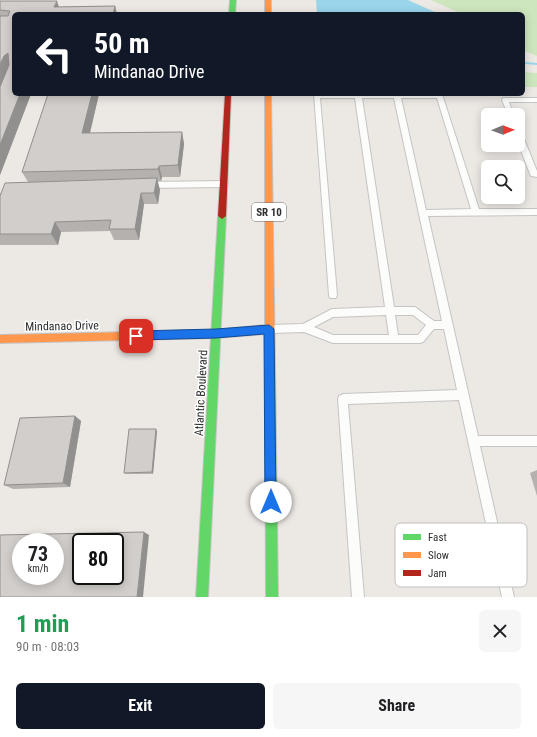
<!DOCTYPE html>
<meta charset="utf-8">
<style>
body{margin:0;font-family:"Roboto Condensed",sans-serif;background:#f6f6f6;color:#202124;height:100vh;display:flex;flex-direction:column;font-size:15px;white-space:nowrap}
*{box-sizing:border-box;margin:0}
p{font-size:13px;color:#757577}
.icon{flex:none;width:22px;height:22px;fill:none;stroke:currentColor;stroke-width:2;stroke-linecap:round;stroke-linejoin:round}
.map{position:relative;height:597px;overflow:hidden}
.sheet{display:flex;flex-direction:column;background:#fff;flex:1}
.sheet>*{flex:none}
.hud{position:absolute;left:12px;top:12px;width:513px;height:84px;border-radius:6px;box-shadow:0 2px 10px #0003;background:#111827;color:#fff;overflow:hidden}
.needle{width:26px;rotate:89deg}
.controls{position:absolute;left:481px;top:108px;display:grid;gap:8px}
.controls a{display:grid;place-items:center;width:44px;height:44px;border-radius:6px;background:#fff;box-shadow:0 2px 10px #0003;font-size:20px}
.speed{position:absolute;left:12px;top:533px;display:flex;gap:8px;font-size:20px;font-weight:700;text-align:center}
.speed>*{display:grid;place-content:center;width:52px;height:52px;border-radius:50%;background:#fff;box-shadow:0 2px 10px #0003;line-height:1}
.speed small{font-size:10px;font-weight:400}
.speed .limit{border:2px solid #111;border-radius:6px;background:#fff;color:#111}
.pin{position:absolute;display:grid;place-items:center;width:34px;height:34px;color:#fff;margin:-17px;border-radius:8px;box-shadow:0 2px 6px #0006}
.me{position:absolute;width:44px;margin:-22px;rotate:0deg;stroke-linejoin:round;filter:drop-shadow(0 0 3px #0008)}
.turn{display:flex;align-items:center;gap:14px;height:84px;padding:0 16px;font-size:18px}
.turn .icon{width:52px;height:52px;stroke-width:2.5}
.turn b{display:block;font-size:28px;line-height:34px}
.round{display:grid;place-items:center;flex:none;width:42px;height:42px;border-radius:6px;background:#f6f6f6}
.overview{display:flex;align-items:center;justify-content:space-between;height:68px;padding:0 16px}
h1{font-size:24px;font-weight:700;line-height:30px;color:#1e9e55}
.primary-button{display:flex;gap:8px;margin-top:auto;padding:8px 16px}
.primary-button a{flex:1;height:46px;border-radius:6px;background:#111827;color:#fff;font-size:16px;font-weight:700;line-height:46px;text-align:center}
.primary-button a+a{background:#f6f6f6;color:#202124}
.map>svg:first-child{display:block}
.green{fill:#cee6be}
.water{fill:#99d6ec}
.lines{fill:none;stroke-linecap:round;stroke-linejoin:round}
.stream{fill:#99d6ec;fill-rule:evenodd}
.lane-casing{stroke:#c5c4c5;stroke-width:2}
.fast-casing{stroke:#c5c4c5;stroke-width:2}
.slow-casing{stroke:#c5c4c5;stroke-width:2}
.jam-casing{stroke:#c5c4c5;stroke-width:2}
.lane{fill:#fcfcfb;fill-rule:evenodd}
.fast{fill:#63d668;fill-rule:evenodd}
.slow{fill:#ff974d;fill-rule:evenodd}
.jam{fill:#b3261e;fill-rule:evenodd}
.wall{fill:#b4b1af}
.shaded-wall{fill:#92908e}
.building{fill:#d1cecb;stroke:#92908e;fill-rule:evenodd}
.route{fill:#1a73e8;stroke:#114b97}
.labels{text-anchor:middle;dominant-baseline:central;stroke-width:3;stroke-linejoin:round;paint-order:stroke}
.shield{fill:#fff;stroke:#6d6d6d;stroke-width:1}
.shield-label{font-size:11px;font-weight:bold;fill:#2e2e2e}
.street-label{font-size:12px;fill:#2e2e2e;stroke:#fff}
.key{fill:#fff;stroke:#c0c0c0;stroke-width:1}
.key-label{font-size:11px;fill:#2e2e2e}
</style>
<div class="map">
<svg width="537" height="597" viewBox="0 0 537 597">
<rect width="100%" height="100%" fill="#ece8e4"/>
<g class="green">
<path d="M431,0H537V56L523,50V14H462Z"/>
<path d="M523,72L537,73V87H523Z"/>
</g>
<path class="water" d="M316,0H408L439,14H317Z"/>
<g class="lines">
<path class="stream" d="M525,62L537,63V65L525,64Z"/>
<g class="lane-casing">
<g id="lane">
<path d="M314,94H442L479,209H537V215L428,216L478,436H537V446H480L514,597H502L459,400L348,404L364,597H352L338,399L339,396L343,394L457,390L444,329H434L423,342L420,343H333L304,332L270,333L267,332L265,329L267,326L270,325L303,324L332,309L385,307L355,98H320L337,295L336,298H330L329,295ZM362,98H394L442,321H434L415,307H394ZM401,98H437L471,209L426,210ZM386,315L389,335H333L314,327L333,317ZM395,315H413L426,325L418,335H398Z"/>
<path d="M503,98H537V102H509L514,115H508L502,100Z"/>
<path d="M518,132L522,134L537,171V177L531,176L530,174L518,143Z"/>
<path d="M224,181L228,184L224,187L148,188L144,185L148,182Z"/>
</g>
</g>
<g class="fast-casing">
<g id="fast">
<path d="M230,0H236L235,14H229Z"/>
<path d="M222,213L226,216L208,597H196L218,216Z"/>
<path d="M270,359L273,361L275,364L278,597H266L265,364L267,361Z"/>
</g>
</g>
<g class="slow-casing">
<g id="slow">
<rect x="265" y="0" width="6" height="14"/>
<path d="M265,94H271L275,364L273,367L270,369L267,367L265,364V334L216,338L0,343V335L216,330L265,325Z"/>
</g>
</g>
<g class="jam-casing">
<path id="jam" d="M225,94H231L226,216L222,219L218,216Z"/>
</g>
<use href="#lane" class="lane"/>
<use href="#fast" class="fast"/>
<use href="#slow" class="slow"/>
<use href="#jam" class="jam"/>
</g>
<g class="wall">
<path d="M0,1L59,7L115,6L117,14H14V94H31L0,175Z"/>
<path d="M48,94H99L90,133L182,132L184,144L180,177H162L161,181H157L160,190L158,204H144L139,240H114L110,231L61,232L58,245H0V193L1,194L28,182L22,172Z"/>
<path d="M75,416L81,421L70,487L13,489L4,485Z"/>
<path d="M157,431L153,474H126L124,473Z"/>
<path d="M537,470V496L530,473Z"/>
</g>
<g class="shaded-wall">
<path d="M57,1L61,13L54,7Z"/>
<path d="M115,6L117,14H113Z"/>
<path d="M8,53L14,65L0,91V64L4,56Z"/>
<path d="M20,94H31L0,175V145Z"/>
<path d="M92,94H99L87,145L82,133Z"/>
<path d="M182,132L184,144L180,177L178,165Z"/>
<path d="M159,166L162,177L161,181L158,169Z"/>
<path d="M157,178L160,190L158,204L154,193Z"/>
<path d="M141,193L144,204L139,240L135,229Z"/>
<path d="M55,222L61,232L58,245L51,234Z"/>
<path d="M75,416L81,421L70,487L63,483Z"/>
<path d="M156,429L157,431L153,474L152,472Z"/>
<path d="M144,532L149,535L143,597H137Z"/>
</g>
<g class="building">
<path d="M0,1H57L54,7L115,6L113,14H14V94H20L0,145V87L9,65L8,53L4,56L0,64V16H8L10,11L0,10Z"/>
<path d="M48,94H92L82,133L182,132L178,165L159,166L158,169L22,172Z"/>
<path d="M157,178L154,193H141L135,229H109L111,220L55,222L51,234H0V196L5,183Z"/>
<path d="M75,416L63,483L4,485L20,418Z"/>
<path d="M129,429H156L152,472L124,473Z"/>
<path d="M144,532L137,597H0V535ZM21,542H55V576H21ZM81,542H115V576H81Z"/>
</g>
<path class="route" d="M269,325L274,329L276,502L275,506L271,508L267,506L265,502L264,334L216,338L136,340L131,336L136,331L216,329Z"/>
<g class="labels">
<rect class="shield" x="252" y="203" width="34" height="18" rx="3"/>
<g class="shield-label">
<text x="269" y="212">SR 10</text>
</g>
<g class="street-label">
<text transform="translate(62 326) rotate(-1)">Mindanao Drive</text>
<text transform="translate(201 393) rotate(-87)">Atlantic Boulevard</text>
</g>
</g>
<rect x="395" y="523" width="132" height="64" rx="6" class="key"/>
<rect x="403" y="534" width="18" height="6" fill="#63d668"/>
<rect x="403" y="552" width="18" height="6" fill="#ff974d"/>
<rect x="403" y="570" width="18" height="6" fill="#b3261e"/>
<g class="key-label">
<text x="428" y="541">Fast</text>
<text x="428" y="559">Slow</text>
<text x="428" y="577">Jam</text>
</g>
</svg>
<div class="controls">
<a><svg class="needle" viewBox="-14 -14 28 28"><path d="M0-13l5 13h-10z" fill="#e53935"/><path d="M0 13l5-13h-10z" fill="#757577"/></svg></a>
<a><svg class="icon" aria-label="search" viewBox="0 0 24 24"><circle cx="10" cy="10" r="6"/><path d="M15 15l6 6"/></svg></a>
</div>
<div class="speed"><div>73<small>km/h</small></div><div class="limit">80</div></div>
<div class="pin" style="left:136px;top:336px;background:#d93025"><svg class="icon" aria-label="arrive" viewBox="0 0 24 24"><path d="M6 21V4h12l-3 4 3 4H6"/></svg></div>
<svg class="me" style="left:271px;top:502px" viewBox="-20 -20 40 40"><circle r="19" fill="#fff"/><path d="M0-13L10 11 0 6-10 11z" fill="#1a73e8"/></svg>
<div class="hud">
<div class="turn"><svg class="icon" aria-label="left" viewBox="0 0 24 24"><path d="M17 20v-9H6M10 6l-5 5 5 5"/></svg><div><b>50 m</b>Mindanao Drive</div></div>
</div>
</div>
<section class="sheet">
<div class="overview"><div><h1>1 min</h1><p>90 m · 08:03</p></div><a class="round"><svg class="icon" aria-label="close" viewBox="0 0 24 24"><path d="M6 6l12 12M18 6L6 18"/></svg></a></div>
<div class="primary-button"><a>Exit</a><a>Share</a></div>
</section>
